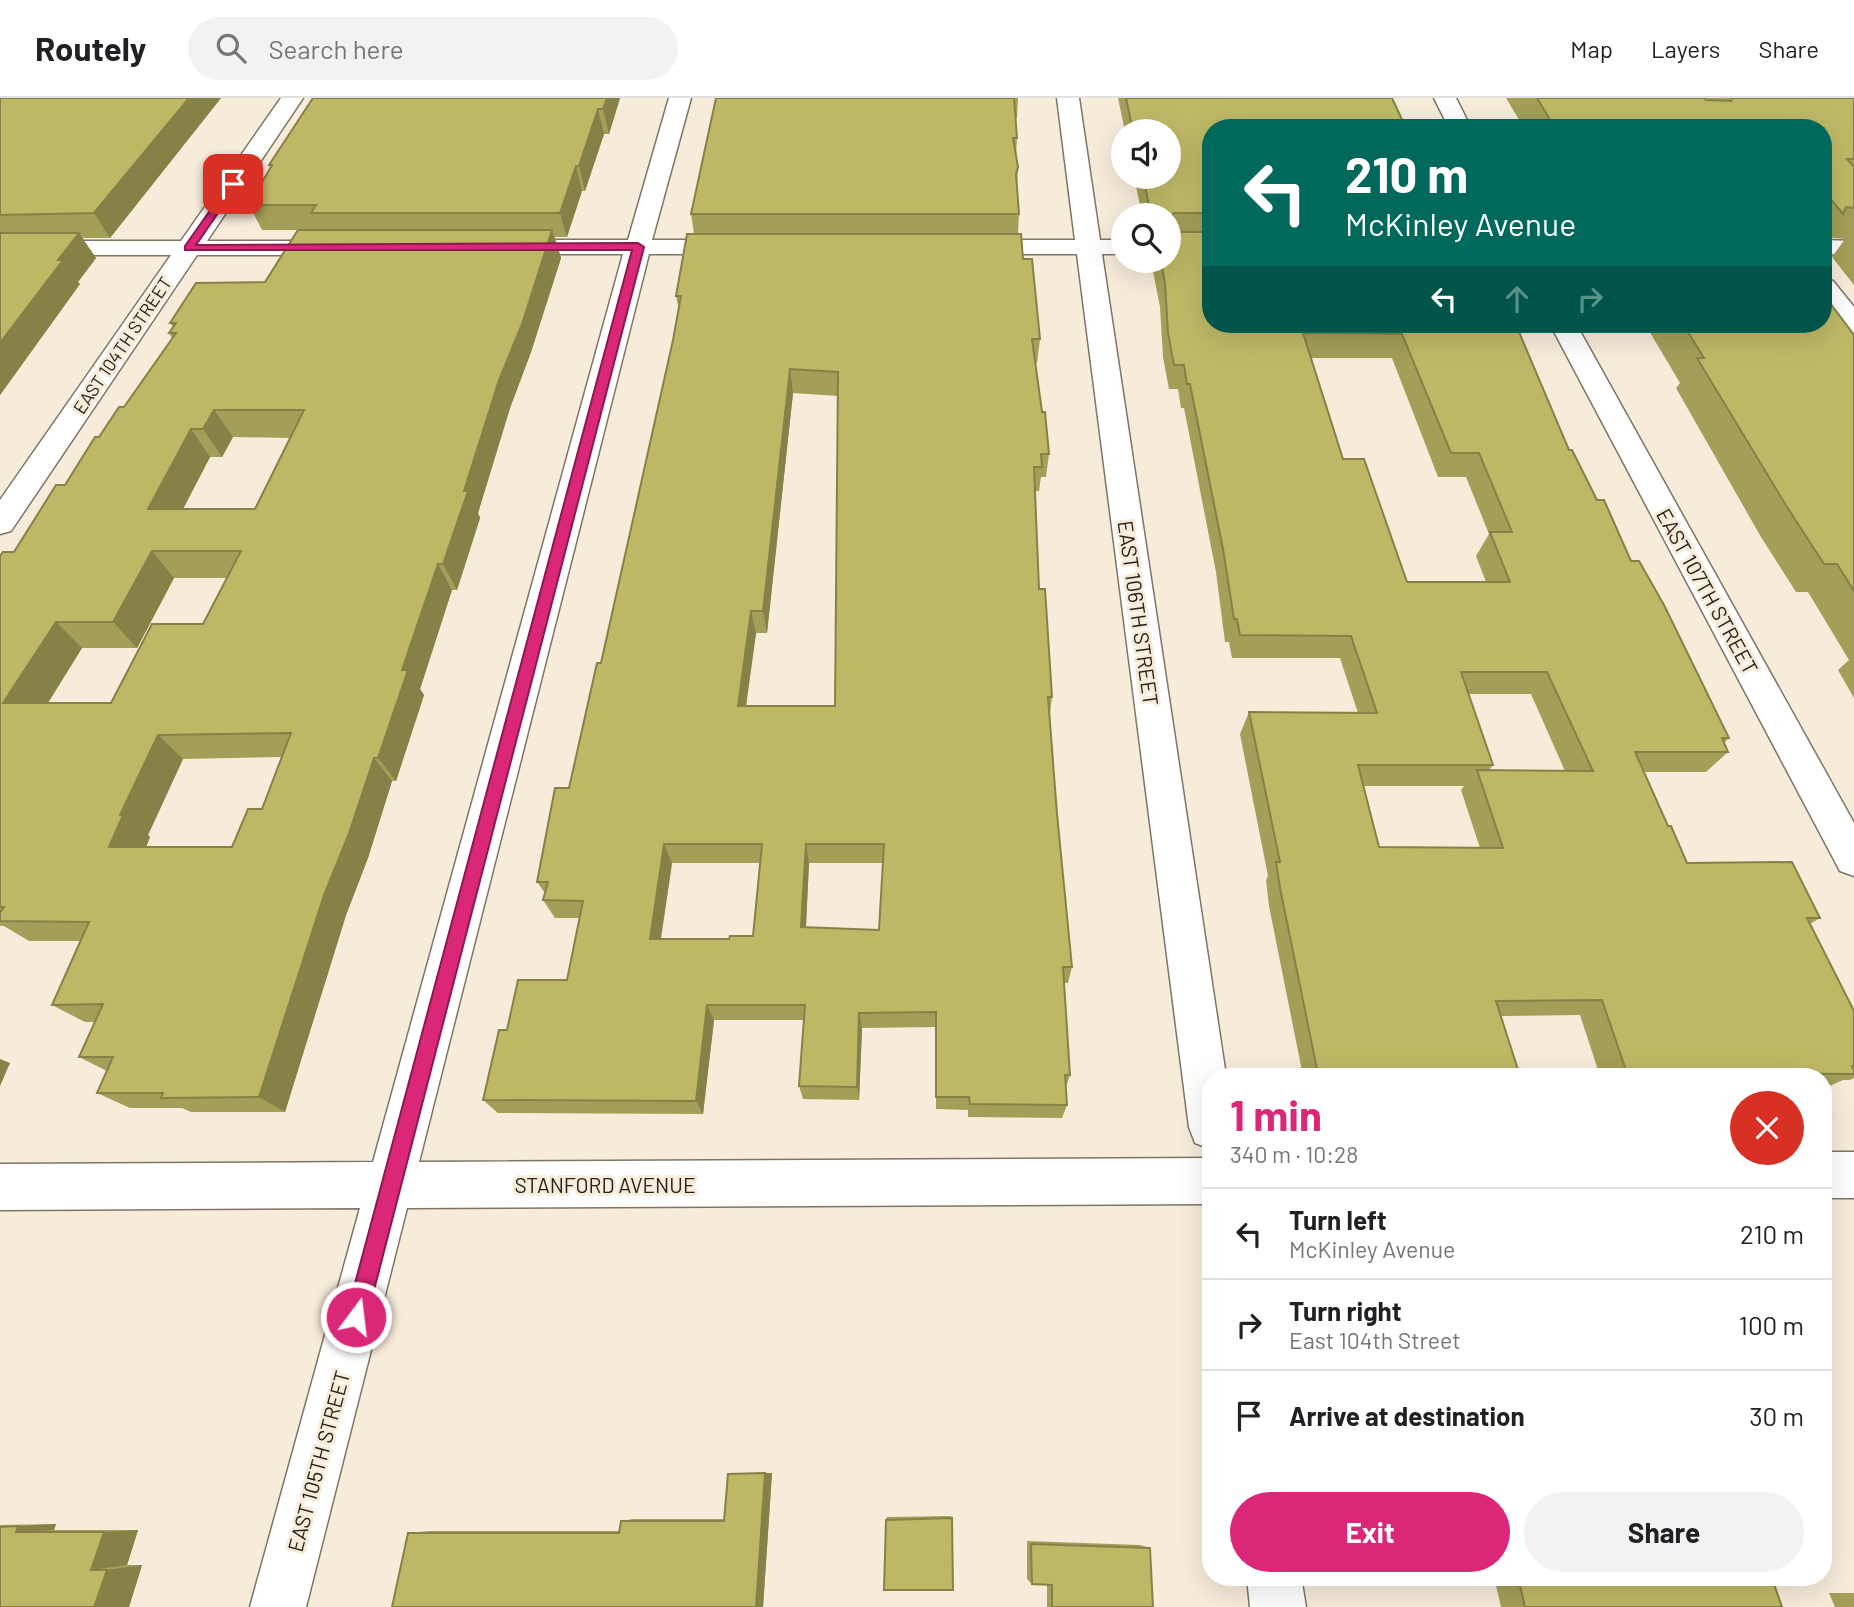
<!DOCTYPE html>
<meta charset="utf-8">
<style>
body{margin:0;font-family:Barlow,sans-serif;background:#f2f2f2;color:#202124;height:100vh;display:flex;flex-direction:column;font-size:26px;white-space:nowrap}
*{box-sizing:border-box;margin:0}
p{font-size:23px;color:#757577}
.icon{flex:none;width:38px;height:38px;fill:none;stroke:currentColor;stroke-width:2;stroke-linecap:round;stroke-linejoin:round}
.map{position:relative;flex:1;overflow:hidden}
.panel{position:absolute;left:1202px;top:970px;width:630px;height:518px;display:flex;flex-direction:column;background:#fff;border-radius:28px;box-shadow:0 7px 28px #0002}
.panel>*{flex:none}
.hud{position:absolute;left:1202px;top:21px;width:630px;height:214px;border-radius:28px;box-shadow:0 7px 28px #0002;background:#00695c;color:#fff;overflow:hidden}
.buttons{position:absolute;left:1111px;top:21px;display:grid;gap:14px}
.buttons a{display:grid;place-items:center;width:70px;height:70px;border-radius:50%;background:#fff;box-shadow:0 7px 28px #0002;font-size:35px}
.pin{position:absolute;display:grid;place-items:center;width:60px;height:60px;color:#fff;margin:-30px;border-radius:14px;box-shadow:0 4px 10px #0006}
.me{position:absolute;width:77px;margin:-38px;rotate:15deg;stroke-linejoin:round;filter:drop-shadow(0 0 5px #0008)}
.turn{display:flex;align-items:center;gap:24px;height:147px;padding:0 28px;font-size:32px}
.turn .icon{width:91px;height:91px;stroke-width:2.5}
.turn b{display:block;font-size:49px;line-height:60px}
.lanes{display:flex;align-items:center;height:66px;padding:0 28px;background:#0003;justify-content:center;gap:35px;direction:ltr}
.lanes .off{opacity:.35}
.round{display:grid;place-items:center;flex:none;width:74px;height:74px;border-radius:37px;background:#f2f2f2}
.headline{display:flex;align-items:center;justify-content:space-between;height:119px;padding:0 28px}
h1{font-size:42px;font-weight:700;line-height:52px;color:#db2777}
.action{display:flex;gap:14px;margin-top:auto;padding:14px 28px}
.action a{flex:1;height:80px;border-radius:42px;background:#db2777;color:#fff;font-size:28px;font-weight:700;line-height:80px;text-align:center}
.action a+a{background:#f2f2f2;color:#202124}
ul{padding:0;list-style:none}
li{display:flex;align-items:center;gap:21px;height:91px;padding:0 28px;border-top:2px solid #e0e0e0}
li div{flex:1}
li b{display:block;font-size:26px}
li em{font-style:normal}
header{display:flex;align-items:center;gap:42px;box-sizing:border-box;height:98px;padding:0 35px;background:#fff;border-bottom:2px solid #e0e0e0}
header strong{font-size:33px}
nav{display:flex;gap:38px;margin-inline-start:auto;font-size:24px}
.search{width:490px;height:63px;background:#f2f2f2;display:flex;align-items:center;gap:18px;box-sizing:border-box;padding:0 24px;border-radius:38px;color:#757577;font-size:26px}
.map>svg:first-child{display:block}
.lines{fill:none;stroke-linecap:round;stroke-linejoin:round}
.minor-casing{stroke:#7f7465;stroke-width:3}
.minor{fill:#fff;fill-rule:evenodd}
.wall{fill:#a39e58;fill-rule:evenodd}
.shaded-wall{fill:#858147}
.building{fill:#beb866;stroke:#858147;stroke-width:2;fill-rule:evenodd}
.route{fill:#db2777;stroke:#8e194d;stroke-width:2}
.labels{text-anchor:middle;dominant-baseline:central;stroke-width:6;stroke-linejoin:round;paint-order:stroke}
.far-street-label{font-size:18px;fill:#26211b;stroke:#f7ebda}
.street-label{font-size:21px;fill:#26211b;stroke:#f7ebda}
</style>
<header>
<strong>Routely</strong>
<div class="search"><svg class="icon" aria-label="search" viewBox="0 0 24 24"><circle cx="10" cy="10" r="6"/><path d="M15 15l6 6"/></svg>Search here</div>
<nav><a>Map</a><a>Layers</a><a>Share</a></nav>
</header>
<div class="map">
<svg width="1854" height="1509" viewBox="0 0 1854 1509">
<rect width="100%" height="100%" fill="#f7ebda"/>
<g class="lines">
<g class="minor-casing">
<g id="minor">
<path d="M281,0H303L207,143H337L346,145L349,150L346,155L337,157H197L11,433L0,436V402L171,157H0V143H181Z"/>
<path d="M669,0H691L652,142H736L745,144L748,149L745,154L736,156H649L419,1064L1211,1060V1106L407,1110L306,1509H250L360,1110L0,1112V1066L373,1064L623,156H506L497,154L494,149L497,144L506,142H628Z"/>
<path d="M1057,0H1079L1100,142H1124V156H1102L1226,978H1211V1051L1195,1045L1189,1029L1077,156H968L959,154L956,149L959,144L968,142H1075Z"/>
<path d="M1434,0H1456L1471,30H1449Z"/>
<path d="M1824,142L1854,143V157L1824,156Z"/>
<path d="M1824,180L1833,183L1854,209V235L1845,233L1824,205Z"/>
<path d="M1550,226H1576L1854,725V778L1840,773Z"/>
<rect x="1824" y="1054" width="30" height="46"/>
<path d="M1247,1479H1301L1306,1509H1250Z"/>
</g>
</g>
<use href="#minor" class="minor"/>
</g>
<g class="wall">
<path d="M0,0H221L110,140H82L96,160L78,184L80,186L0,297Z"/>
<path d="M620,0L609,36H604L585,93H582L567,139H555L561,160L531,254L510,310L478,415L480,420L457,492H452L420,591L424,597L396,683H392L368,760L346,817L285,1014H191L182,1010H130L97,995L107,973L79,959L95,924H85L52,907L80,843H29L4,828H0V458L14,454L65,387L99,339L124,309L172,240L169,235L173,229L170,225L265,184L297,132H262L249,107L271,70L269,67ZM233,339L290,340L255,411H183L210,359H222ZM174,480H227L203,526L111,605H48L82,550H137ZM282,659L262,711L232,749H146L150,739L148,737L183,661Z"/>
<path d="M716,0H1018L1017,20H1015L1017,40L1016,58L1018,69L1017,88L1019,116L1018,136L1040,241L1037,265H1035L1049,356L1046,379H1041L1039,393H1035L1039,491L1052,599L1050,615L1057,716L1072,869L1068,885H1064L1070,977L1066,989L1067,1007L1062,1020L968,1019V1012L936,1011V929L862,930L859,1002L803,1001L799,988L804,922H714L703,1016L498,1015L483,1002L507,932L567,882L579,820H555L543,802L545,795L537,784L569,690L601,565L673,242L679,212L676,198L694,136L691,116ZM793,295L838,298L835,608H746L756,535H767ZM672,765H760L753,838L729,841H661ZM809,765H883L879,832L806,829Z"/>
<path d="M1118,0H1392L1211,30V226H1511L1569,352L1729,640L1724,645L1728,654L1706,674H1644L1668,728L1687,765L1820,820L1810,826L1854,913V980L1850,982H1843L1825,990H1824V978H1600L1580,917L1501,918L1520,978H1303L1269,808L1266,782L1268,778L1240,636L1249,614L1358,615L1340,560H1232L1229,544H1225L1216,474L1184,310H1181L1178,291H1169L1163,259L1160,209L1151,163H1169V117H1142L1134,79H1169V33H1125ZM1311,260H1392L1438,379H1466L1489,436L1476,458L1486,484H1407L1343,361ZM1468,596H1531L1565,673L1489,672L1493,667ZM1363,688H1464L1461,692L1480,750L1379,749Z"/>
<path d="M1506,0H1854V187L1832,159L1845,141L1826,139L1824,143V30H1524Z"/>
<path d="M1645,226H1824L1854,237V600L1838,572L1849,562L1808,494H1796L1761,439L1676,290L1680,285Z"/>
<path d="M772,1375L763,1509L408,1435L430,1433H619L621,1423L633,1421H724Z"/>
<path d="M951,1418L952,1420L886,1422L887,1419Z"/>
<path d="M56,1426L54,1432H138L127,1467H142L129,1509H0V1427Z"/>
<path d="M1027,1443L1140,1447L1150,1450L1153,1509H1047V1487L1032,1486L1027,1481Z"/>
<path d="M1494,1479H1632L1738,1481L1774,1486L1782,1509H1501Z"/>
<path d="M1829,1495H1854V1509H1835Z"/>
</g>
<g class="shaded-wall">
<path d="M189,0H221L110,140L94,115Z"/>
<path d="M607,0H620L609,36L603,11Z"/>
<path d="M598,11L604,36L585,93L579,68Z"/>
<path d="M576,68L582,93L567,139L560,115Z"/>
<path d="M552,132L561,160L531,254L510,310L478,415L480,420L457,492L443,466L464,393L499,282Z"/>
<path d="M79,135L96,160L78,184L80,186L0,297V245L58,162Z"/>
<path d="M790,271L793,295L767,535L763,513Z"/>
<path d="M214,312L233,339L222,359L203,331Z"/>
<path d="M191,331L210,359L169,438L148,411Z"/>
<path d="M152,453L174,480L137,550L113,524Z"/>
<path d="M438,466L452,492L420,591L424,597L396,683L378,660L402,572Z"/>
<path d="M751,513L756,535L743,629L738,608Z"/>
<path d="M56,524L82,550L32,630L3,605Z"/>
<path d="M158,637L183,661L148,737L150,739L137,771L109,749L120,717Z"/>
<path d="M374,660L392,683L368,760L346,817L285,1014L259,999L324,797Z"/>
<path d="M664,746L672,765L658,858L650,841Z"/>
<path d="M806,746L809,765L805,846L801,829Z"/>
<path d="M707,907L714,922L703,1016L696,1003Z"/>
<path d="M859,915L862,930L859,1002L857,989Z"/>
<path d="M0,961L10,965L0,988Z"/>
<path d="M765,1375H772L763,1509H756Z"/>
<path d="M56,1426L54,1432L16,1434L18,1428Z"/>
<path d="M138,1432L127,1467L91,1472L104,1434Z"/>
<path d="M142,1467L129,1509H94L107,1472Z"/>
</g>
<g class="building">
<path d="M0,0H189L94,115L0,117Z"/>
<path d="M313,0H607L603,11H598L579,68H576L560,115H311L316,107H249L272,67H269Z"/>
<path d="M716,0H1014L1017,40H1013L1018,69L1016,76L1019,116H691Z"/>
<path d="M1126,0H1392L1406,30H1211V115H1174L1171,118L1172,134H1211V226L1516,227L1569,352H1572L1597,402H1604L1631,463H1639L1664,507L1729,640H1722L1728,654H1635L1668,728H1671L1687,765L1792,764L1820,820H1807L1854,913V968H1852L1854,972V976L1695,975L1696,978H1628L1602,902L1496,903L1520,978H1378L1377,976H1318L1280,790L1276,764H1280L1249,614L1377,615L1351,538L1240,537L1237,521H1234L1223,451L1190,286H1187L1184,267H1174L1168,235L1165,185L1161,163H1169V117H1151L1143,79H1169V33H1133ZM1303,235L1402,236L1451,355H1479L1512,434H1490L1510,484H1407L1364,361H1343ZM1461,574H1547L1593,673L1477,672L1503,750L1379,749L1358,667H1493Z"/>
<path d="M1537,0H1704L1706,2L1731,3L1733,0H1854V61H1847L1854,69V110L1846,109L1843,116L1824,93V30H1555Z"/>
<path d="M298,132H552L522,226L499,282L464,393H468L443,466H438L402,572H408L378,660H374L348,738L324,797L259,999L161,1000L163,995H97L113,959H79L103,906L52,907L89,824L0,823V815L4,809H0V458L3,454H14L56,387H65L95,339H99L119,309H124L176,235H169L176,225H170L196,185L265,184ZM214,312H304L255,411H148L191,331H203ZM152,453H241L203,526H152L111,605H3L56,524H113ZM291,635L262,711H248L232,749H109L123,717H120L158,637Z"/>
<path d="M0,135H79L58,162H63L0,245Z"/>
<path d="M687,136H1021L1023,161H1032L1040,241H1032L1042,314H1045L1049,356H1041L1042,369H1034L1039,491H1045L1052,599H1048L1057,716L1072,869H1063L1070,977H1065L1067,1007L970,1006L969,999H936V914L859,915L857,989L799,988L805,907H707L696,1003L483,1002L499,932H507L518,882H567L583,803L543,802L548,784H537L555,690H569L597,565H601L673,242L681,198H676ZM790,271L838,274L835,608H738L751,513H763ZM664,746H762L753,838H730L729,841H650ZM806,746H884L879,832L801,829Z"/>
<path d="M1824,197L1854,237V493L1837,466H1824L1787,409L1697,260H1704L1683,226H1824Z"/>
<path d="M765,1375L756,1509H392L408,1435H619L621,1423H724L728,1376Z"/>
<path d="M952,1420L953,1492H884L886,1422Z"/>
<path d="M18,1428L16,1434H104L91,1472H107L94,1509H0V1429Z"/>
<path d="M1031,1446L1150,1450L1153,1509H1052V1487L1032,1486Z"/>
<path d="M1518,1479H1632L1633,1483L1774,1486L1782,1509H1525Z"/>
</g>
<path class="route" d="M233,83L238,86L196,147L638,145L644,149L367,1219L364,1226L356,1229L349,1226L346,1219L632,152H185V148L230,84Z"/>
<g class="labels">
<g class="far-street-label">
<text transform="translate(122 247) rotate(-56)">EAST 104TH STREET</text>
</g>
<g class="street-label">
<text transform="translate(1708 493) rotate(61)">EAST 107TH STREET</text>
<text transform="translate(1139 515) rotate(82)">EAST 106TH STREET</text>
<text x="605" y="1086">STANFORD AVENUE</text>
<text transform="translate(318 1363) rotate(-75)">EAST 105TH STREET</text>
</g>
</g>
</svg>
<div class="buttons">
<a><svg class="icon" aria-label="sound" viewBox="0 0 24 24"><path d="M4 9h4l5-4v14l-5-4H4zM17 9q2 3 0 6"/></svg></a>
<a><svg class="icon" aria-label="search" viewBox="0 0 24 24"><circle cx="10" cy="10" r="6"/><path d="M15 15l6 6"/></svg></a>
</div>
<div class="pin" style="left:233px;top:86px;background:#d93025"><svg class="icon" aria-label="arrive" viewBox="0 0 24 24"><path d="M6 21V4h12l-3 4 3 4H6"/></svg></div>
<svg class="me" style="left:356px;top:1219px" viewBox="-20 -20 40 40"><circle r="17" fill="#db2777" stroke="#fff" stroke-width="3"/><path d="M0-11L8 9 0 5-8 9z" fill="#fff"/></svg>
<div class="hud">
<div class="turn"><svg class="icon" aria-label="left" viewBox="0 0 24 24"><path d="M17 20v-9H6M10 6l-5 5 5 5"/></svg><div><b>210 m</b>McKinley Avenue</div></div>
<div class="lanes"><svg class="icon" aria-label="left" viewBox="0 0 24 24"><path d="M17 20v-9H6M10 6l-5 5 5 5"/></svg><svg class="icon off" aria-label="ahead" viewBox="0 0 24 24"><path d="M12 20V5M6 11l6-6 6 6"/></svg><svg class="icon off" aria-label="right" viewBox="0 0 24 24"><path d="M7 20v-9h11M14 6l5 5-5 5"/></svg></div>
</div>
<section class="panel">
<div class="headline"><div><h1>1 min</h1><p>340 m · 10:28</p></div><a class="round" style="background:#d93025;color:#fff"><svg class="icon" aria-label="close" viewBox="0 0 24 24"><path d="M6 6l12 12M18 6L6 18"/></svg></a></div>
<ul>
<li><svg class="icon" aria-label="left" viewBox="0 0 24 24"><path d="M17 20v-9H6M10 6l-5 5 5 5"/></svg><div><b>Turn left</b><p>McKinley Avenue</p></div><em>210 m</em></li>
<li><svg class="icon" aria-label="right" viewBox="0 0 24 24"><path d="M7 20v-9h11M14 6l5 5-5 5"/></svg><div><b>Turn right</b><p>East 104th Street</p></div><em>100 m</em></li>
<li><svg class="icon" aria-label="arrive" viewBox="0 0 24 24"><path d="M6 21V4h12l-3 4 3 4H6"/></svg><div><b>Arrive at destination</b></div><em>30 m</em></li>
</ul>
<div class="action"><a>Exit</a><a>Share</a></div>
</section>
</div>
